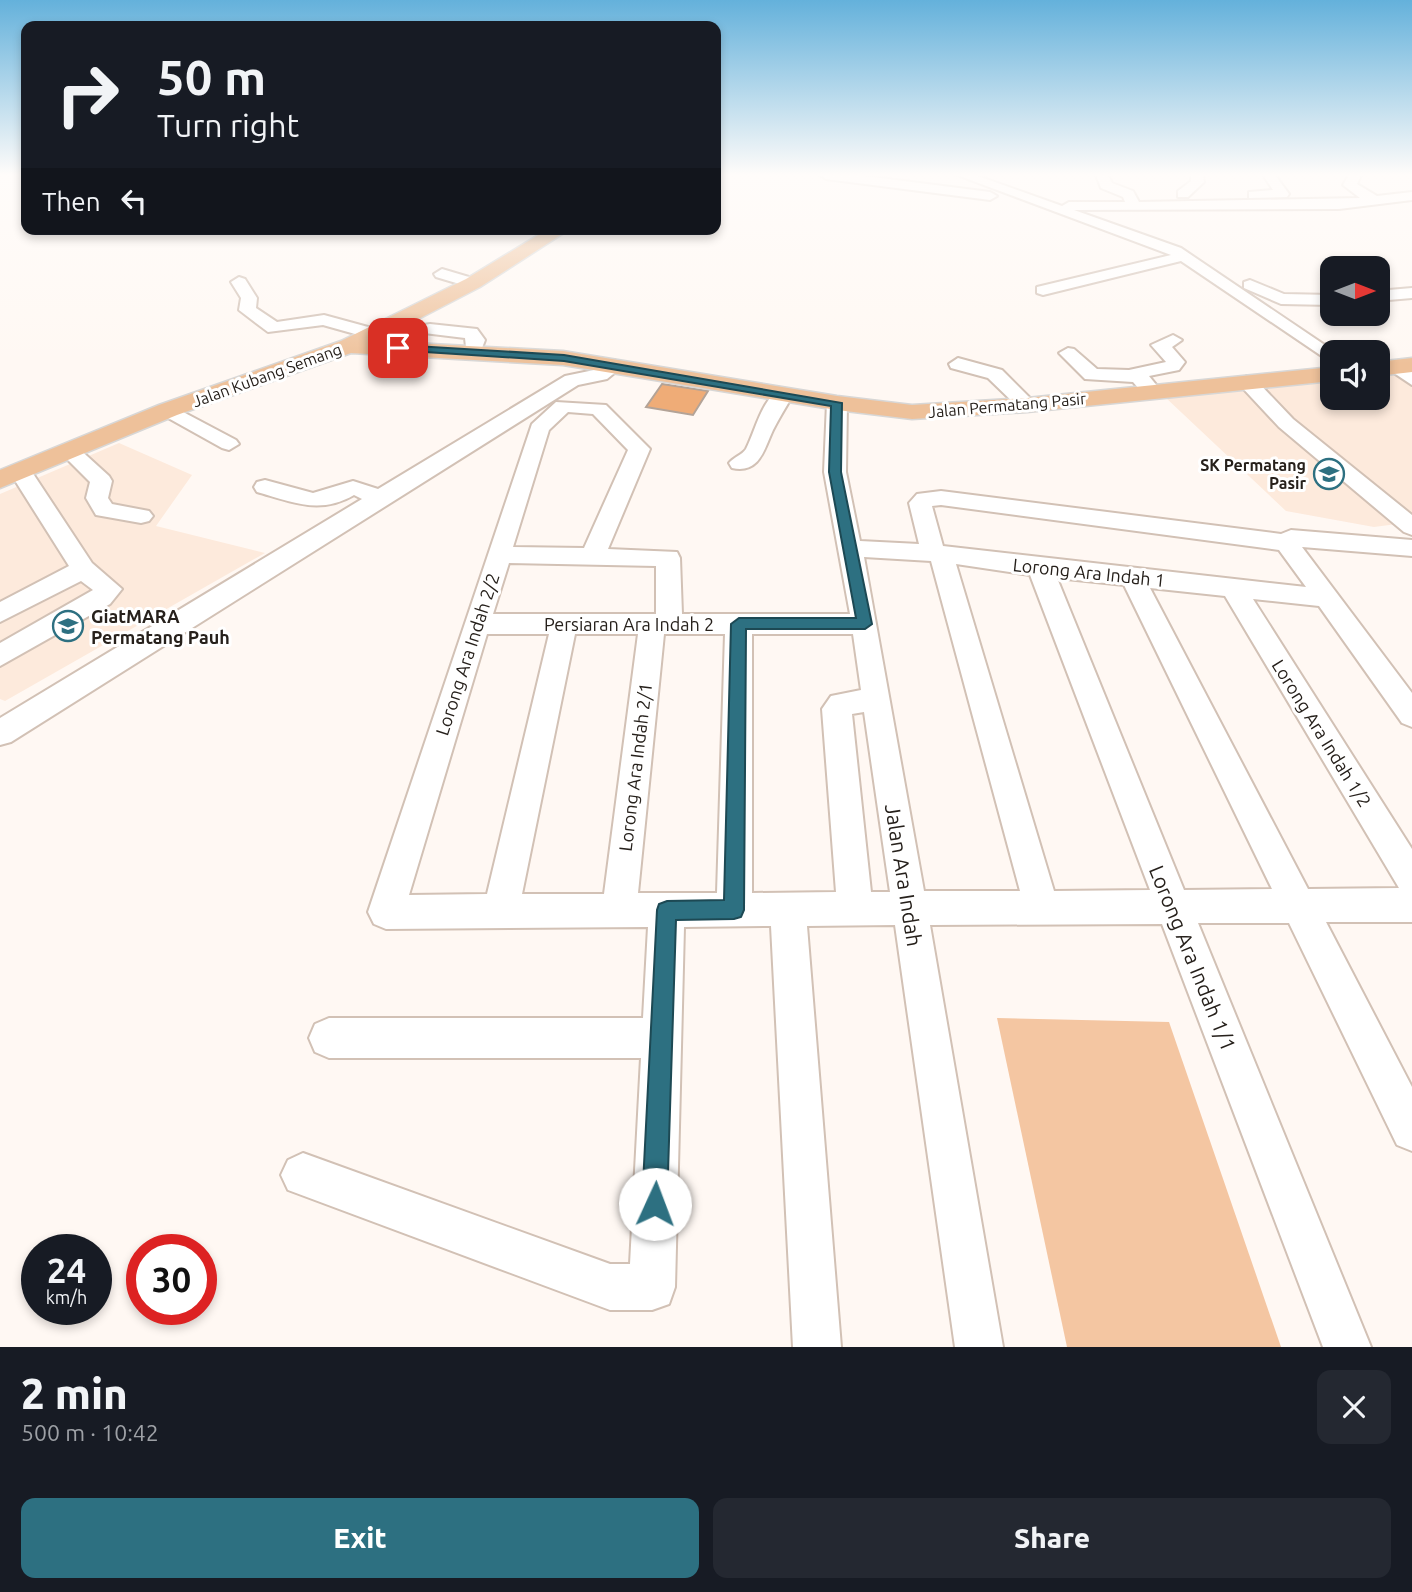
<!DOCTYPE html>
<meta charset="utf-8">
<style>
body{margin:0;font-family:Ubuntu,sans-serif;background:#242831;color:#f1f3f6;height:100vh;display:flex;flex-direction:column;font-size:26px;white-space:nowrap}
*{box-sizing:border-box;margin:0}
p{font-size:23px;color:#9ea1a6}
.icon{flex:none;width:38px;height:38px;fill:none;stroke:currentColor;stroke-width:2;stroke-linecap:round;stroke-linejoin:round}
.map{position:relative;height:1347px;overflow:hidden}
.side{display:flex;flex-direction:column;background:#171b24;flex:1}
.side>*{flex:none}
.banner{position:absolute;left:21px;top:21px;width:700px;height:214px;border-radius:14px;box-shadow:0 4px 10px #0003;background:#171b24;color:#f1f3f6;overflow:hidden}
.needle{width:46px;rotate:90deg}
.tools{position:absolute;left:1320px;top:256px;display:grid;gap:14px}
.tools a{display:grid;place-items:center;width:70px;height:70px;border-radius:14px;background:#171b24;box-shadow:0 4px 10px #0003;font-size:35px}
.speed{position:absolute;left:21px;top:1234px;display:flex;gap:14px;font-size:35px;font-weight:700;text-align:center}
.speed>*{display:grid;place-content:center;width:91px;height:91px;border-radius:50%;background:#171b24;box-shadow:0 4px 10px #0003;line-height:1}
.speed small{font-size:18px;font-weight:400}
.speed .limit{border:10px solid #d22;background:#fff;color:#111}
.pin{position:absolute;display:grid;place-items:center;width:60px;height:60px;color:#fff;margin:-30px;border-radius:14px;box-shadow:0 4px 10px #0006}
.me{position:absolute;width:77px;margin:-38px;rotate:2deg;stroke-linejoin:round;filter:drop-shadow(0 0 5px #0008)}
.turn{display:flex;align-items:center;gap:24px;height:147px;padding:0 21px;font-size:32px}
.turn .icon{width:91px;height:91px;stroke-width:2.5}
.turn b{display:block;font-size:49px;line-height:60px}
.then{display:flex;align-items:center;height:66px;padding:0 21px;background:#0003;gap:14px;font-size:26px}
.round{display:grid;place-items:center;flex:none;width:74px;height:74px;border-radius:14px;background:#242831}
.overview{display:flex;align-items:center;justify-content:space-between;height:119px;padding:0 21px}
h1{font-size:42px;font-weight:800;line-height:52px}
.action{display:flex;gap:14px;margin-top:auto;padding:14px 21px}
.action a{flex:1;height:80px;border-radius:14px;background:#2d7081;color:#fff;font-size:28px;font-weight:800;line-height:80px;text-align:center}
.action a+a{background:#242831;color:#f1f3f6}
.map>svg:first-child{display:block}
.built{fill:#fdeadc}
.green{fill:#f4c6a2}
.building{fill:#efac77;stroke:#b3a397;stroke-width:2}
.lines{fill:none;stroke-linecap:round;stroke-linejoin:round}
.minor-casing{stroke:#d2c1b5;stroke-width:4}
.major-casing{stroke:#d8d7d6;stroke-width:3}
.minor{fill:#fff;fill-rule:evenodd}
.major{fill:#eec19a;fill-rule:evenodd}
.route{fill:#2d7081;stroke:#1d4954;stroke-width:2}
.labels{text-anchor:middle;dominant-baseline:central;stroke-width:6;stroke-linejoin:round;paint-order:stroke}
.far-street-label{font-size:16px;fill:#26201b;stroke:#fff}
.far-poi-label{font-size:16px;font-weight:bold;fill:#26201b;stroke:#fff;text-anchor:end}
.street-label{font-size:18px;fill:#26201b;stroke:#fff}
.poi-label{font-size:18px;font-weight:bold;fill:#26201b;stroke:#fff;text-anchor:start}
.near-street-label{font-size:21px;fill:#26201b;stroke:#fff}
</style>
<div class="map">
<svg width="1412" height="1347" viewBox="0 0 1412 1347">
<rect width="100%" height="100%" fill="#fff8f3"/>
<g class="built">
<path d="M1406,371L1412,375V522L1374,527L1286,511L1165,397L1332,379V397H1377V374Z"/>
<path d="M119,443L192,475L156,526L265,553L5,701L0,699V494Z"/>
</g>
<path class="green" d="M997,1018L1169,1022L1281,1347H1067Z"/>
<path class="building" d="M662,384L708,391L693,415L646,407Z"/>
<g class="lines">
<g class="minor-casing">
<g id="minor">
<path d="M820,175H857L990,192L997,196L990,200L826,179Z"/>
<path d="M957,175H975L1062,206L1069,202H1125L1123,197L1101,188L1096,175H1108L1112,183L1133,191L1139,202L1360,198L1343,185L1349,175H1361L1357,184L1377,196L1412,192V200L1339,209L1074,210L1181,248L1335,352H1332V363L1181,261L1043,295L1037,293V287L1171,255Z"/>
<path d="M1191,175H1203L1204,182L1188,197H1178V191L1191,181Z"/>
<path d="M1263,175H1275L1289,194L1287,197L1249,198V192L1273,190Z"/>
<path d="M442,269L479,280L481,283L473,288L436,277L434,274Z"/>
<path d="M239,277L245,279L257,298L256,308L277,322L324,315L379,330L382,334L373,339L323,325L268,332L239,310L241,298L231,282Z"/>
<path d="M1250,280L1284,294L1332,295V305L1281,304L1244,288V282Z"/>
<path d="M1412,288V298L1377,301V291Z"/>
<path d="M430,324L477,329L485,340L479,356H467L465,338L424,333L421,329L424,325Z"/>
<path d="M1173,335L1182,340L1172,347L1185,362L1179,370L1149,376L1162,392L1152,398L1145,396L1133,382L1085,379L1059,353L1068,348L1074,349L1097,369L1129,370L1166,362L1151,345Z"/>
<path d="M958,358L1002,370L1037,405L1027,411L1020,409L988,378L951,368L949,364Z"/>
<path d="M614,360L623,366L607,379L578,385L11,742L0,745V718L362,499L354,495C320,515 292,502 257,492L254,487L257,482L265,480L313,493L353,481L378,489L565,376L594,370Z"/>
<path d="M1394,361L1412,371V385L1385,367Z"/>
<path d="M1247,376L1254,378L1293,419L1412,515V535L1404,532L1279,427L1237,382Z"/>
<path d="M783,389L793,395C786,407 779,418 773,430C764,449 760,474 732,468L729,463C734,457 742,455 746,449C755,432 763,394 783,389Z"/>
<path d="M837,397L847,403L846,472L860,541L919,544L909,503L917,494L941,491L1281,534L1291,530L1412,540V556L1302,547L1412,693V727L1402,723L1319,606L1253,599L1412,849V922H1326L1412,1087V1151L1397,1145L1289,923H1198L1371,1347H1323L1162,924L930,925L1003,1347H955L895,925L807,926L841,1347H793L771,926L684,927L675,1287L669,1304L652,1310H610L288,1190L281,1175L288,1160L303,1153L610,1264H630L641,1058H329L315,1052L309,1038L315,1024L329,1018H643L648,927L386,929L374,924L368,912L532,424L556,402L606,405L650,449L608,549L677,552L680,558L682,614H850L824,472L827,403ZM568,412L593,414L628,450L584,548L513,547L549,430ZM941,505L1279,550L1306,587L943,546L932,506ZM864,557L931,561L1020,891H924ZM509,563L656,566V614H493ZM956,564L1030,575L1150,890L1054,891ZM1057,578L1124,585L1272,889L1184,890ZM1150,588L1225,596L1399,888L1308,889ZM487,634H549L487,894L409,895ZM575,634H638L604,894H522ZM664,634H725L717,893H638ZM752,634H853L861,690L831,696L822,709L836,892L752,893ZM864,712L890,892H871L852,714Z"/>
<path d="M168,404L236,440L239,444L229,450L222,448L161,414L158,410Z"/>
<path d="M69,444L76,446L109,476L112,481L108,498L112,504L149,511L153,516L149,521L141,523L96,515L86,498L90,482L58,450Z"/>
<path d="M20,464L28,466L92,563L122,589L110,604L0,666V643L93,590L81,581L0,622V602L69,566L9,471Z"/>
</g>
</g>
<g class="major-casing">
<g id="major">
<path d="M548,229H570L480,287L376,341L563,351L837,396L912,405L1027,398L1332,367V381L1027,412L912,419L837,410L563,365L351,353L177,415L0,488V470L159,405L341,341L466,279Z"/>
<path d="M1412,358V372L1377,376V362Z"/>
</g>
</g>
<use href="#minor" class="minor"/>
<use href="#major" class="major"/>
</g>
<linearGradient id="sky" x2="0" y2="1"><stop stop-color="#64b1db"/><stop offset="0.48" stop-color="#fffcfa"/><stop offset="1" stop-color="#fffcfa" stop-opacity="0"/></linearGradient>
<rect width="1412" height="364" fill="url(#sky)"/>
<path class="route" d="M398,345L564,355L842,403L841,472L872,624L865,629H746L744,910L741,917L734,919L676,920L667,1204L664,1213L655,1217L646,1213L642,1204L657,910L659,904L667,901L724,900L731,624L739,618H856L829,472L831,406L564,361L395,350V346Z"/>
<defs>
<g id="school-ring" transform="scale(1.575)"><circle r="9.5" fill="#fff" stroke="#2d7081" stroke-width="1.5"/><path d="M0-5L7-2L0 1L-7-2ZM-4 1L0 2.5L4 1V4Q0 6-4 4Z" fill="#2d7081"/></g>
<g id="university-ring" transform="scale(1.575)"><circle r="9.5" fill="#fff" stroke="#2d7081" stroke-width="1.5"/><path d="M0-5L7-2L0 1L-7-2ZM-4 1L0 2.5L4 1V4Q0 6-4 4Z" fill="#2d7081"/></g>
</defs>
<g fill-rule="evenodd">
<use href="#school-ring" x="1329" y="474"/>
<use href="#university-ring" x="68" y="626"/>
</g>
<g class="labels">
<g class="far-street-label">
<text transform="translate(267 375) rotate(-20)">Jalan Kubang Semang</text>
<text transform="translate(1007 405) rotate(-5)">Jalan Permatang Pasir</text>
</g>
<g class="far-poi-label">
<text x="1306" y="465">SK Permatang<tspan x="1306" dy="18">Pasir</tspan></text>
</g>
<g class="street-label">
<text transform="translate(1089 572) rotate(6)">Lorong Ara Indah 1</text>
<text x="629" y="624">Persiaran Ara Indah 2</text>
<text transform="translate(467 654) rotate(-72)">Lorong Ara Indah 2/2</text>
<text transform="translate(1322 733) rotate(58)">Lorong Ara Indah 1/2</text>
<text transform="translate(635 767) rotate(-83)">Lorong Ara Indah 2/1</text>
</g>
<g class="poi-label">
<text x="91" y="616">GiatMARA<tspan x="91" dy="21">Permatang Pauh</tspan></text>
</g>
<g class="near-street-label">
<text transform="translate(904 875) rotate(81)">Jalan Ara Indah</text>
<text transform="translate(1193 958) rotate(68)">Lorong Ara Indah 1/1</text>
</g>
</g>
</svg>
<div class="tools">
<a><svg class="needle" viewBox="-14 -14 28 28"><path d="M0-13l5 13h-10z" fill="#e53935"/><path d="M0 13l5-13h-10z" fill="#9ea1a6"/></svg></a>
<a><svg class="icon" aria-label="sound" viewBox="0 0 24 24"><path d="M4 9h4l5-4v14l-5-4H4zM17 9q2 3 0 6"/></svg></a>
</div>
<div class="speed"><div>24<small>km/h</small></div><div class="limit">30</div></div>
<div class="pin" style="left:398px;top:348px;background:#d93025"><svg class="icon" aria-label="arrive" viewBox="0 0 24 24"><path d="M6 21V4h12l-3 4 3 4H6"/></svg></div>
<svg class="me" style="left:655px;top:1204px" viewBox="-20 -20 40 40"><circle r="19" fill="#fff"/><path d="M0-13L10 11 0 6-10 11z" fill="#2d7081"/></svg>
<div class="banner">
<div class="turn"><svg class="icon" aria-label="right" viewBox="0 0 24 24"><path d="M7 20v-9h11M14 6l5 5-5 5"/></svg><div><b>50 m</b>Turn right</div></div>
<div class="then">Then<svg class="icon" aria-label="left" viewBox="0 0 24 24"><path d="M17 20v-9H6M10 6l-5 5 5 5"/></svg></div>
</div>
</div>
<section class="side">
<div class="overview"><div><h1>2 min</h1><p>500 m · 10:42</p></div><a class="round"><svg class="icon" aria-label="close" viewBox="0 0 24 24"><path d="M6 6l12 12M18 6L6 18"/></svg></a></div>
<div class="action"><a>Exit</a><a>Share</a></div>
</section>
